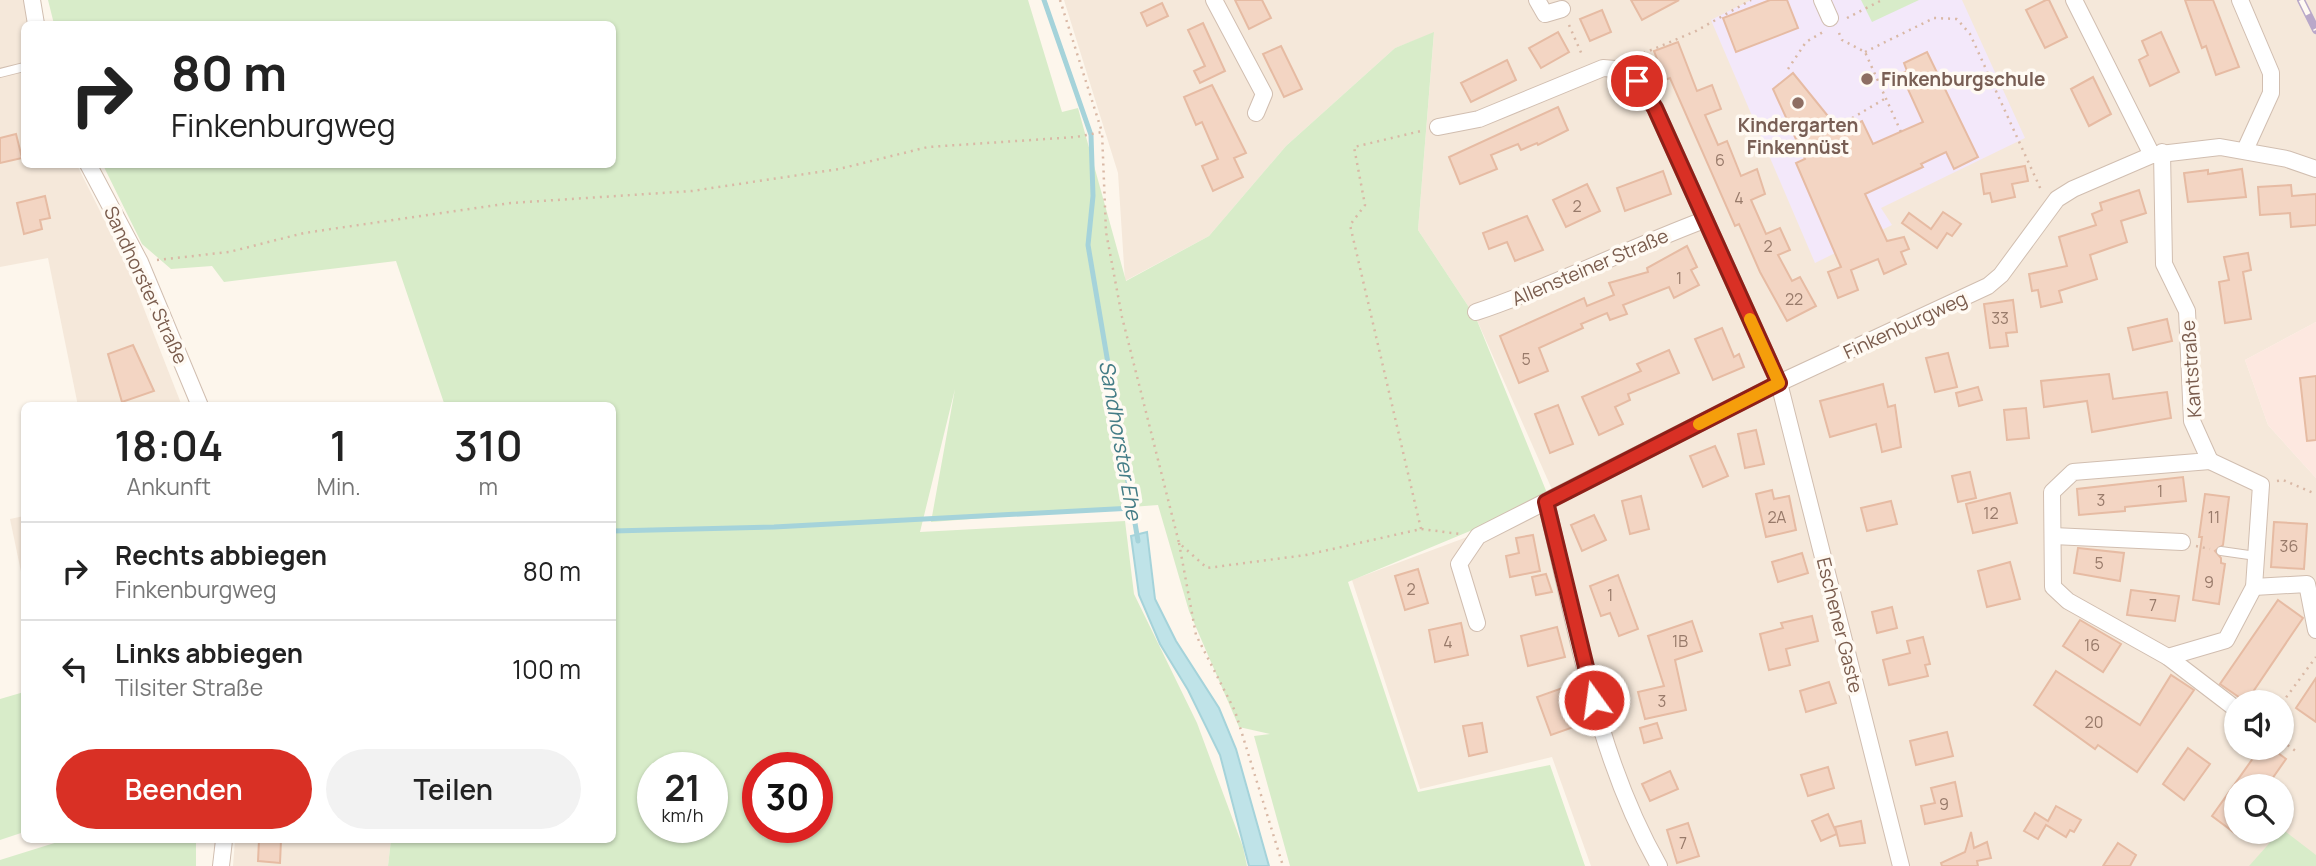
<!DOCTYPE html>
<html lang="de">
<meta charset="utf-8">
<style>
body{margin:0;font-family:Manrope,sans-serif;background:#f2f2f2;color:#222;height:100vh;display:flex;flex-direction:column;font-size:26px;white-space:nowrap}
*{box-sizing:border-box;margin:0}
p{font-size:23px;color:#767676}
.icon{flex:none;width:38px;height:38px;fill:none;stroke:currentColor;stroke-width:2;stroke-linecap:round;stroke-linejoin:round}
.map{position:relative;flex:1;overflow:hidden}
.details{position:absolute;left:21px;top:402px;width:595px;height:441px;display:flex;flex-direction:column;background:#fff;border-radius:10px;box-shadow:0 2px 5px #0004}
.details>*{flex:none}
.top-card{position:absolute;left:21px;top:21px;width:595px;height:147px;border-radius:10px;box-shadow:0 2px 5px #0004;background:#fff;color:#222;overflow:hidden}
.buttons{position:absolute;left:2224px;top:690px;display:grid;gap:14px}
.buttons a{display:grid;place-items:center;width:70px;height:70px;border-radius:50%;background:#fff;box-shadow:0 2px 5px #0004;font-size:35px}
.speed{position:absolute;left:637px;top:752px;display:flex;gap:14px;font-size:35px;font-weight:700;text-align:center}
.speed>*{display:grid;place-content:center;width:91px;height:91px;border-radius:50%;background:#fff;box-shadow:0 2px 5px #0004;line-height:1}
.speed small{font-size:18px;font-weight:400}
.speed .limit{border:10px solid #d22;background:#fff;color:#111}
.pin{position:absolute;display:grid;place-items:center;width:60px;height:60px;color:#fff;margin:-30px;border:4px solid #fff;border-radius:50%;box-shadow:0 2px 7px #0007}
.me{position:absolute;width:77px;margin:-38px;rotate:346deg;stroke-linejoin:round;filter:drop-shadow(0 0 5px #0008)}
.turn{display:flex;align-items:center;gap:24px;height:147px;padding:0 35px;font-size:32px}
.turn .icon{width:91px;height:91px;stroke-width:2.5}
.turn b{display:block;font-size:49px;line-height:60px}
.eta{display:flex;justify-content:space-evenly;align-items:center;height:119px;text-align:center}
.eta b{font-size:42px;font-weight:600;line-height:49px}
.cta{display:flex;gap:14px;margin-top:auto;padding:14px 35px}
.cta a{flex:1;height:80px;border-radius:42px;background:#d93025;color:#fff;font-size:28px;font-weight:600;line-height:80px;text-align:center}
.cta a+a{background:#f2f2f2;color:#222}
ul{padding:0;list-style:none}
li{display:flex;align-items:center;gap:21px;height:98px;padding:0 35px;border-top:2px solid #e0e0e0}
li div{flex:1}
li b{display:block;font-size:26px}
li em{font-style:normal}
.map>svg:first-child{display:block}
.residential{fill:#f5e8da;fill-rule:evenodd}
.commercial{fill:#fde8e0}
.education{fill:#f3e8fa}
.green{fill:#d8ecc9;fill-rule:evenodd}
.water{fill:#bfe3e8;stroke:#a5d3da;stroke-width:2}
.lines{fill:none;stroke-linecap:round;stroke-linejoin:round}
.stream{stroke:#a5d3da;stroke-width:5}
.building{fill:#f3d5c3;stroke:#e6bba3;stroke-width:2}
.service-casing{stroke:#d1beb0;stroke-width:10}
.minor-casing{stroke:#d1beb0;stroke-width:18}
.path{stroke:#d9b8a5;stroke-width:2.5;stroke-dasharray:2 5;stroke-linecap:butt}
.service{stroke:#fff;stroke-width:8}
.minor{stroke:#fff;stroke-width:16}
.rail-casing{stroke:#b9a8c9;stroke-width:8}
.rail{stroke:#fffaf3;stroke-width:5;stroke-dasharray:16;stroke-linecap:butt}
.route-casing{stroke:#8d1f18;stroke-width:18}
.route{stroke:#d93025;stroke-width:12}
.slow{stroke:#f59e0b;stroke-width:12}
.education-dot{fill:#8d6e63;stroke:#fffaf3;stroke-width:2.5}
.labels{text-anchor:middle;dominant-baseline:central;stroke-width:7;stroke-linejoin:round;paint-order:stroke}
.number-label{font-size:16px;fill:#987a6a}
.education-label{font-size:19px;font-weight:bold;fill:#785e54;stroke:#fffaf3;text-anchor:start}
.street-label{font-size:19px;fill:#7a5c4d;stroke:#fffaf3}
.water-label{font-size:21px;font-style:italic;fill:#437c86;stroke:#fffaf3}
</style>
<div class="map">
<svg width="2316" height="866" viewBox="0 0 2316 866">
<rect width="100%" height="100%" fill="#fdf6ec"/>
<g class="residential">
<path d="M0,0H26L30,24H24V164L77,165L126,263L182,406H78L48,258L0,267Z"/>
<path d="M1064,0H2316V322L2245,360L2268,425L2316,478V866H1591L1552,757L1420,789L1352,580L1558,503L1476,318L1418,230L1434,33L1395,48L1286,146L1209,236L1125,281L1118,173ZM2236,702H2282V747H2236ZM2236,786H2282V831H2236Z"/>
<path d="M24,516V586L10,519Z"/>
<path d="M235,840H391L388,866H233Z"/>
</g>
<path class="commercial" d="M2316,322V478L2268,425L2245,360Z"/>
<path class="education" d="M1751,0H1962L2025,138L1881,208L1892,225L1815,263L1711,20Z"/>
<g class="green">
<path d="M48,0H1028L1062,112L1078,108L1126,281L1209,236L1286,146L1395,48L1434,32L1418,230L1476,318L1549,498L1348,582L1418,792L1550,765L1585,866H1290L1254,736L1270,734L1239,727L1189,611L1158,505L931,522L955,389L920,532L1125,521L1134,594L1197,723L1243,847L1247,866H388L391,840H612V406H445L396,261L224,282L212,266L171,269L142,244L103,165L612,164V24H54ZM653,768H712V828H653ZM758,768H817V828H758Z"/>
<path d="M1861,0H1919L1872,22Z"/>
<path d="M24,692V832L0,840V699Z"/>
<path d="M2282,829L2316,855V866H2249Z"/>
<path d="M64,840H196V866H0V860Z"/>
</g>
<path class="water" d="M1147,532L1155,599L1176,641L1219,708L1236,749L1269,866H1249L1220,755L1188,690L1160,644L1139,595L1131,536Z"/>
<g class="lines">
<g class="stream">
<path d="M1044,0L1091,135L1093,196L1088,245L1138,541"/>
<path d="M612,531L774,527L1133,508"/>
</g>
</g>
<g class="building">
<path d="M1235,0H1262L1271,18L1249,29Z"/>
<path d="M1631,0H1679L1642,20Z"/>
<path d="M1770,0H1787L1798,28L1736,52L1723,18Z"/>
<path d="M2046,0H2049L2067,37L2045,48L2026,10Z"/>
<path d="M2185,0H2213L2239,67L2216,75L2206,46L2202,48Z"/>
<path d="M1162,3L1168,16L1147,26L1141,13Z"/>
<path d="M1602,10L1611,32L1590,41L1580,19Z"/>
<path d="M1203,23L1225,71L1200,83L1194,71L1205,66L1188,30Z"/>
<path d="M1558,32L1569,52L1541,68L1529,48Z"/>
<path d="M2161,32L2179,72L2150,86L2139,60L2148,55L2142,41Z"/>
<path d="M1678,42L1697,91L1712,85L1721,109L1705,115L1718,145L1727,141L1741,176L1757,169L1765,194L1751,200L1766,234L1780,228L1790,250L1778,255L1792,281L1800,277L1816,306L1787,321L1760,272L1739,224L1735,226L1670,78L1665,80L1654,51Z"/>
<path d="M1281,46L1302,89L1284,97L1263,54Z"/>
<path d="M1927,52L1978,157L1954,169L1946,152L1921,164L1923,167L1865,194L1887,241L1904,237L1909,249L1901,252L1906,264L1884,274L1878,259L1851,270L1858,290L1838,298L1828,272L1841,267L1796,163L1805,159L1773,89L1793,73L1840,131L1862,121L1873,144L1923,122L1901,74L1907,71L1904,63Z"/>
<path d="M1507,60L1516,80L1471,102L1461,83Z"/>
<path d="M2093,77L2111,114L2089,126L2071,89Z"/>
<path d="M1212,85L1246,153L1234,158L1243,177L1213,191L1202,166L1218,159L1202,122L1196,125L1184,97Z"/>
<path d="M1558,107L1568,130L1538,145L1537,143L1521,150L1518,144L1491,155L1497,169L1460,184L1449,157Z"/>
<path d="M16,134L22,158L0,163V138Z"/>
<path d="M2025,166L2028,181L2012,184L2015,197L1992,202L1990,193L1984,194L1981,174Z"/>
<path d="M2242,169L2246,197L2188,202L2184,173L2208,170V174Z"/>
<path d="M1663,171L1671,194L1625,211L1617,188Z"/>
<path d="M1587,184L1600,211L1566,227L1553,200Z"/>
<path d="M2291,185L2292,196L2316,194V225L2291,227L2290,213L2260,215L2258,187Z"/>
<path d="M2139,190L2146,213L2121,221L2127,242L2090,255L2097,279L2059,291L2062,302L2041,307L2038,290L2032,291L2029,274L2067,266L2059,237L2096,225L2092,214L2102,210L2100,203Z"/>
<path d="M45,196L50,218L40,220L42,229L24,234L17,203Z"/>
<path d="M1943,212L1961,224L1952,236L1947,233L1937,248L1902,223L1909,213L1931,229Z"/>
<path d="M1527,216L1543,250L1515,261L1507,242L1489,249L1483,233Z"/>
<path d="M1687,246L1697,267L1691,270L1699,285L1674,298L1669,287L1623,305L1627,314L1610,320L1607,313L1581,324L1583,328L1539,348L1548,371L1519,383L1500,336L1584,298L1587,306L1614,295L1609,283L1648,272L1647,268Z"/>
<path d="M2248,253L2251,270L2243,272L2251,319L2225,323L2219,282L2229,280L2224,257Z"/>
<path d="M2013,300L2017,332L2006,333L2008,346L1990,348L1984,304Z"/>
<path d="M2167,319L2172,341L2133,350L2128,328Z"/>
<path d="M1722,328L1734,357L1739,354L1744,367L1713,380L1695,339Z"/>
<path d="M133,345L154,391L122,402L108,354Z"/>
<path d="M1669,350L1679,373L1628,394L1630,400L1615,407L1623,424L1599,435L1582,397L1641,371L1637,364Z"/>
<path d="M1948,353L1957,387L1935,392L1926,358Z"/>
<path d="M2109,374L2113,399L2167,392L2171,418L2092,432L2087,401L2044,407L2041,381Z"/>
<path d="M2316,376V440L2307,441L2300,378Z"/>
<path d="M1883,384L1888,407L1895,405L1901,447L1882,452L1876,424L1830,437L1820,401Z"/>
<path d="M1978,387L1982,400L1959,406L1956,393Z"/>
<path d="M1558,405L1573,444L1550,453L1535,414Z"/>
<path d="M2026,408L2029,438L2007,440L2004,410Z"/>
<path d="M1756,430L1764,464L1745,468L1738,434Z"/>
<path d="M1715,446L1728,476L1703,487L1690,456Z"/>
<path d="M1970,472L1976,498L1958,502L1952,476Z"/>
<path d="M2183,477L2186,501L2125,507V511L2079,515L2077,489Z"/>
<path d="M1772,490L1774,499L1789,496L1796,530L1766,537L1756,494Z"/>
<path d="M2010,493L2017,523L1973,533L1966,504Z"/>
<path d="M2205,494L2229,497L2223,545L2215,551L2221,558V563L2225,564L2219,604L2193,600L2202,537H2199Z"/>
<path d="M1641,496L1649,529L1630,534L1622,501Z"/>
<path d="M1891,501L1897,524L1867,531L1861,508Z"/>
<path d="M1594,515L1606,540L1582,551L1571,525Z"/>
<path d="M2274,522L2307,524L2304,569L2271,567Z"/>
<path d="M1533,535L1540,571L1510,577L1506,556L1519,553L1516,538Z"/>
<path d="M2078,548L2124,553L2120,581L2074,573Z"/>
<path d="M1802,553L1808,573L1778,582L1772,562Z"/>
<path d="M2010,562L2020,599L1987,607L1978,571Z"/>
<path d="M1418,569L1428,603L1405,610L1395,576Z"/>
<path d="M1546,574L1552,592L1536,595L1532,577Z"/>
<path d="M1618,575L1638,629L1619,636L1610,613L1601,616L1590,586Z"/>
<path d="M2131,590L2179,596L2175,621L2127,615Z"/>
<path d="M2278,600L2303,618L2246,702L2220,684Z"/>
<path d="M1892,607L1897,628L1877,633L1872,612Z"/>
<path d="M1812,616L1818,641L1786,649L1790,665L1769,670L1760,634L1783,628L1781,623Z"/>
<path d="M2080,620L2121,644L2103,672L2063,646Z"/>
<path d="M1692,621L1702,651L1675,660L1686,710L1645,719L1638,692L1664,686L1648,636Z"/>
<path d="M1461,623L1468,655L1435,662L1429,630Z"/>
<path d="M1557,627L1565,657L1528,666L1521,636Z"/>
<path d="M1923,637L1930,664L1925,665L1928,676L1889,685L1883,660L1910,653L1907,641Z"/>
<path d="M2056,671L2140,725L2171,675L2194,690L2137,772L2098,745L2095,749L2034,705Z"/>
<path d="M2316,678V722L2296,708Z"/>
<path d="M1829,682L1836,703L1806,712L1800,691Z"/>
<path d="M1571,685L1585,723L1551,735L1537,697Z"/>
<path d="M1482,723L1487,752L1469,756L1463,726Z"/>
<path d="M1657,723L1662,738L1644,743L1640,728Z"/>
<path d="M1947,732L1953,756L1916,765L1910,741Z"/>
<path d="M2261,747H2270L2286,759L2267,786H2236V834L2212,816Z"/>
<path d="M2188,748L2210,764L2184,800L2163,784Z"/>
<path d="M1828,767L1834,788L1808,796L1801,775Z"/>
<path d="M1670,771L1678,789L1650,801L1642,784Z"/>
<path d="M1955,782L1962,816L1925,824L1921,806L1935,803L1931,788Z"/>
<path d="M2056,806L2081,820L2074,832L2070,830L2066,837L2046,825L2038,839L2024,831L2035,813L2048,821Z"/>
<path d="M1828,814L1837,834L1821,841L1812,821Z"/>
<path d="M1861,821L1865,843L1840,846L1835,827Z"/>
<path d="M1688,823L1699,856L1677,863L1667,830Z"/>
<path d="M1971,832L1974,848L1987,842L1991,858L1977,861L1978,866H1942L1941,863L1965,852Z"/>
<path d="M259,840H281L280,863L258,861Z"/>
<path d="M2118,843L2136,855L2130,866H2103Z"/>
</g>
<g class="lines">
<g class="service-casing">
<g id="service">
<path d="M0,73L24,67"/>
<path d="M2221,551L2256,556"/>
</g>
</g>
<g class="minor-casing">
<g id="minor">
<path d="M32,0L36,24"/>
<path d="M1214,0L1264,94L1256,113"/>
<path d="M1537,0L1545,14L1562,9"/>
<path d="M1822,0L1830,18"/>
<path d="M2074,0L2152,155"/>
<path d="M2240,0L2271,73V93L2245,150"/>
<path d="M1438,127L1479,119L1603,68L1627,70L1655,108L1779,383L1901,866"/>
<path d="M2162,152L2164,264L2187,311L2192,421L2210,461L2073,472L2052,492L2053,587L2068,601L2168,657L2236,709"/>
<path d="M88,164L140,262L200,406"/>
<path d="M1476,312C1554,286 1627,249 1704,220"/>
<path d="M1546,502C1576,625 1596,756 1659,866"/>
<path d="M2053,536L2182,542"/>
<path d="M2254,587L2307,584L2316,630"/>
<path d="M1477,623L1459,564L1478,536L1779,383L1988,286L2001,275L2057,199L2073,189L2152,155L2220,147L2287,159L2316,169"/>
<path d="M2168,657L2226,640L2254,587L2261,485L2210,461"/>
<path d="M221,866L224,840"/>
</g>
</g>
<g class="path">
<path d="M1060,0L1102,132"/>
<path d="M1847,18L1882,0"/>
<path d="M1569,25L1583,57"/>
<path d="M1839,33L1842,40L1865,52L1901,132"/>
<path d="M1865,52L1934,18L1957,19L1970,34L2042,192"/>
<path d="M1637,56L1696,31L1751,0"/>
<path d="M1788,69L1806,42L1823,32"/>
<path d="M1822,136L1886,98"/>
<path d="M157,260L229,252L304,233L511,203L692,191L839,169L928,147L1076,137L1102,132L1106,232L1122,317L1179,543L1207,568L1306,555L1421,529L1460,534"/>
<path d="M2277,481L2283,480L2316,494"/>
<path d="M1421,529L1350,225L1365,205L1354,147L1421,131"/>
<path d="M1179,543L1196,635L1235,711L1283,866"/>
<path d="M2196,546L2210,549"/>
<path d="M2282,703L2316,657"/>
<path d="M2282,741L2297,752"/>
</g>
<use href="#service" class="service"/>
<use href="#minor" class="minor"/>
<g class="rail-casing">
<path id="rail" d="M2301,0L2316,30"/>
</g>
<use href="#rail" class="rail"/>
</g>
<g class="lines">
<g class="route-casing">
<path id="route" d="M1594,700L1546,502L1779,383L1655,108L1637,81"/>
</g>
<use href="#route" class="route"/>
<path class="slow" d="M1699,424L1779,383L1750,319"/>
</g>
<g class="education-dot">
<circle cx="1867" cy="79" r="7"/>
<circle cx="1798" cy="103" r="7"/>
</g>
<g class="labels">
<g class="number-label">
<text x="1720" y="160">6</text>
<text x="1739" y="198">4</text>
<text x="1577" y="206">2</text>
<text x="1768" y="246">2</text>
<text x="1679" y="278">1</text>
<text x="1794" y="299">22</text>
<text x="2000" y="318">33</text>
<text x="1526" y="359">5</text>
<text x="2160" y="491">1</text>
<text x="2101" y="500">3</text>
<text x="1991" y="513">12</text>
<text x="1777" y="517">2A</text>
<text x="2214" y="517">11</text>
<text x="2289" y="546">36</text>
<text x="2099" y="563">5</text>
<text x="2209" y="582">9</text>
<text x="1411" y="589">2</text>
<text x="1610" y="595">1</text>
<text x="2153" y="605">7</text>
<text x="1680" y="641">1B</text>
<text x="1448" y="642">4</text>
<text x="2092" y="645">16</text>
<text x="1662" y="701">3</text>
<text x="2094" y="722">20</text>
<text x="1944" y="804">9</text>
<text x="1683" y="843">7</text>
</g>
<g class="education-label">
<text x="1881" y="79">Finkenburgschule</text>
<text x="1798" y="125" text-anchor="middle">Kindergarten<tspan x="1798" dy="22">Finkennüst</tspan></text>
</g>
<g class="street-label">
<text transform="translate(1590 267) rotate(-23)">Allensteiner Straße</text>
<text transform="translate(146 285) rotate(65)">Sandhorster Straße</text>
<text transform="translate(1905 325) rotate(-25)">Finkenburgweg</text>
<text transform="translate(2191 369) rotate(-94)">Kantstraße</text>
<text transform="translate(1840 625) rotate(76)">Eschener Gaste</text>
</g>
<g class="water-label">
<text transform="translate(1121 440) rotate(80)">Sandhorster Ehe</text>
</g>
</g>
</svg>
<div class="buttons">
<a><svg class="icon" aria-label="sound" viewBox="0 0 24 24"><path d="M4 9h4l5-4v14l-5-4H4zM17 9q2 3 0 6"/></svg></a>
<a><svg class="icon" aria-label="search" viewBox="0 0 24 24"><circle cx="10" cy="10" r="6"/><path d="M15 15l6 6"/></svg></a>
</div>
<div class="speed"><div>21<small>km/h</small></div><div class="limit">30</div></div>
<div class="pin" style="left:1637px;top:81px;background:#d93025"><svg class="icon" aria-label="arrive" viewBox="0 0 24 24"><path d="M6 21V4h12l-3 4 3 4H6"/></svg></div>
<svg class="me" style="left:1594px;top:700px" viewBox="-20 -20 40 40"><circle r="17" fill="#d93025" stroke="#fff" stroke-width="3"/><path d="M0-11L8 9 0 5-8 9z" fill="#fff"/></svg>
<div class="top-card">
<div class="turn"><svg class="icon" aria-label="right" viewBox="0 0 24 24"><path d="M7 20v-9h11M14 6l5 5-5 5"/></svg><div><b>80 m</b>Finkenburgweg</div></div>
</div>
<section class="details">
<div class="eta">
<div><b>18:04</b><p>Ankunft</p></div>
<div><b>1</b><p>Min.</p></div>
<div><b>310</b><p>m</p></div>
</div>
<ul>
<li><svg class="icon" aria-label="right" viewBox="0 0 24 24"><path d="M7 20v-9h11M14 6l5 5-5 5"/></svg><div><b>Rechts abbiegen</b><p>Finkenburgweg</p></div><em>80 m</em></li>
<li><svg class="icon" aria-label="left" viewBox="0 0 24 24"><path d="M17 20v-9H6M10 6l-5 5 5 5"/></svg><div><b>Links abbiegen</b><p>Tilsiter Straße</p></div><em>100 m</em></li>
</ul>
<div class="cta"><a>Beenden</a><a>Teilen</a></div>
</section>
</div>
